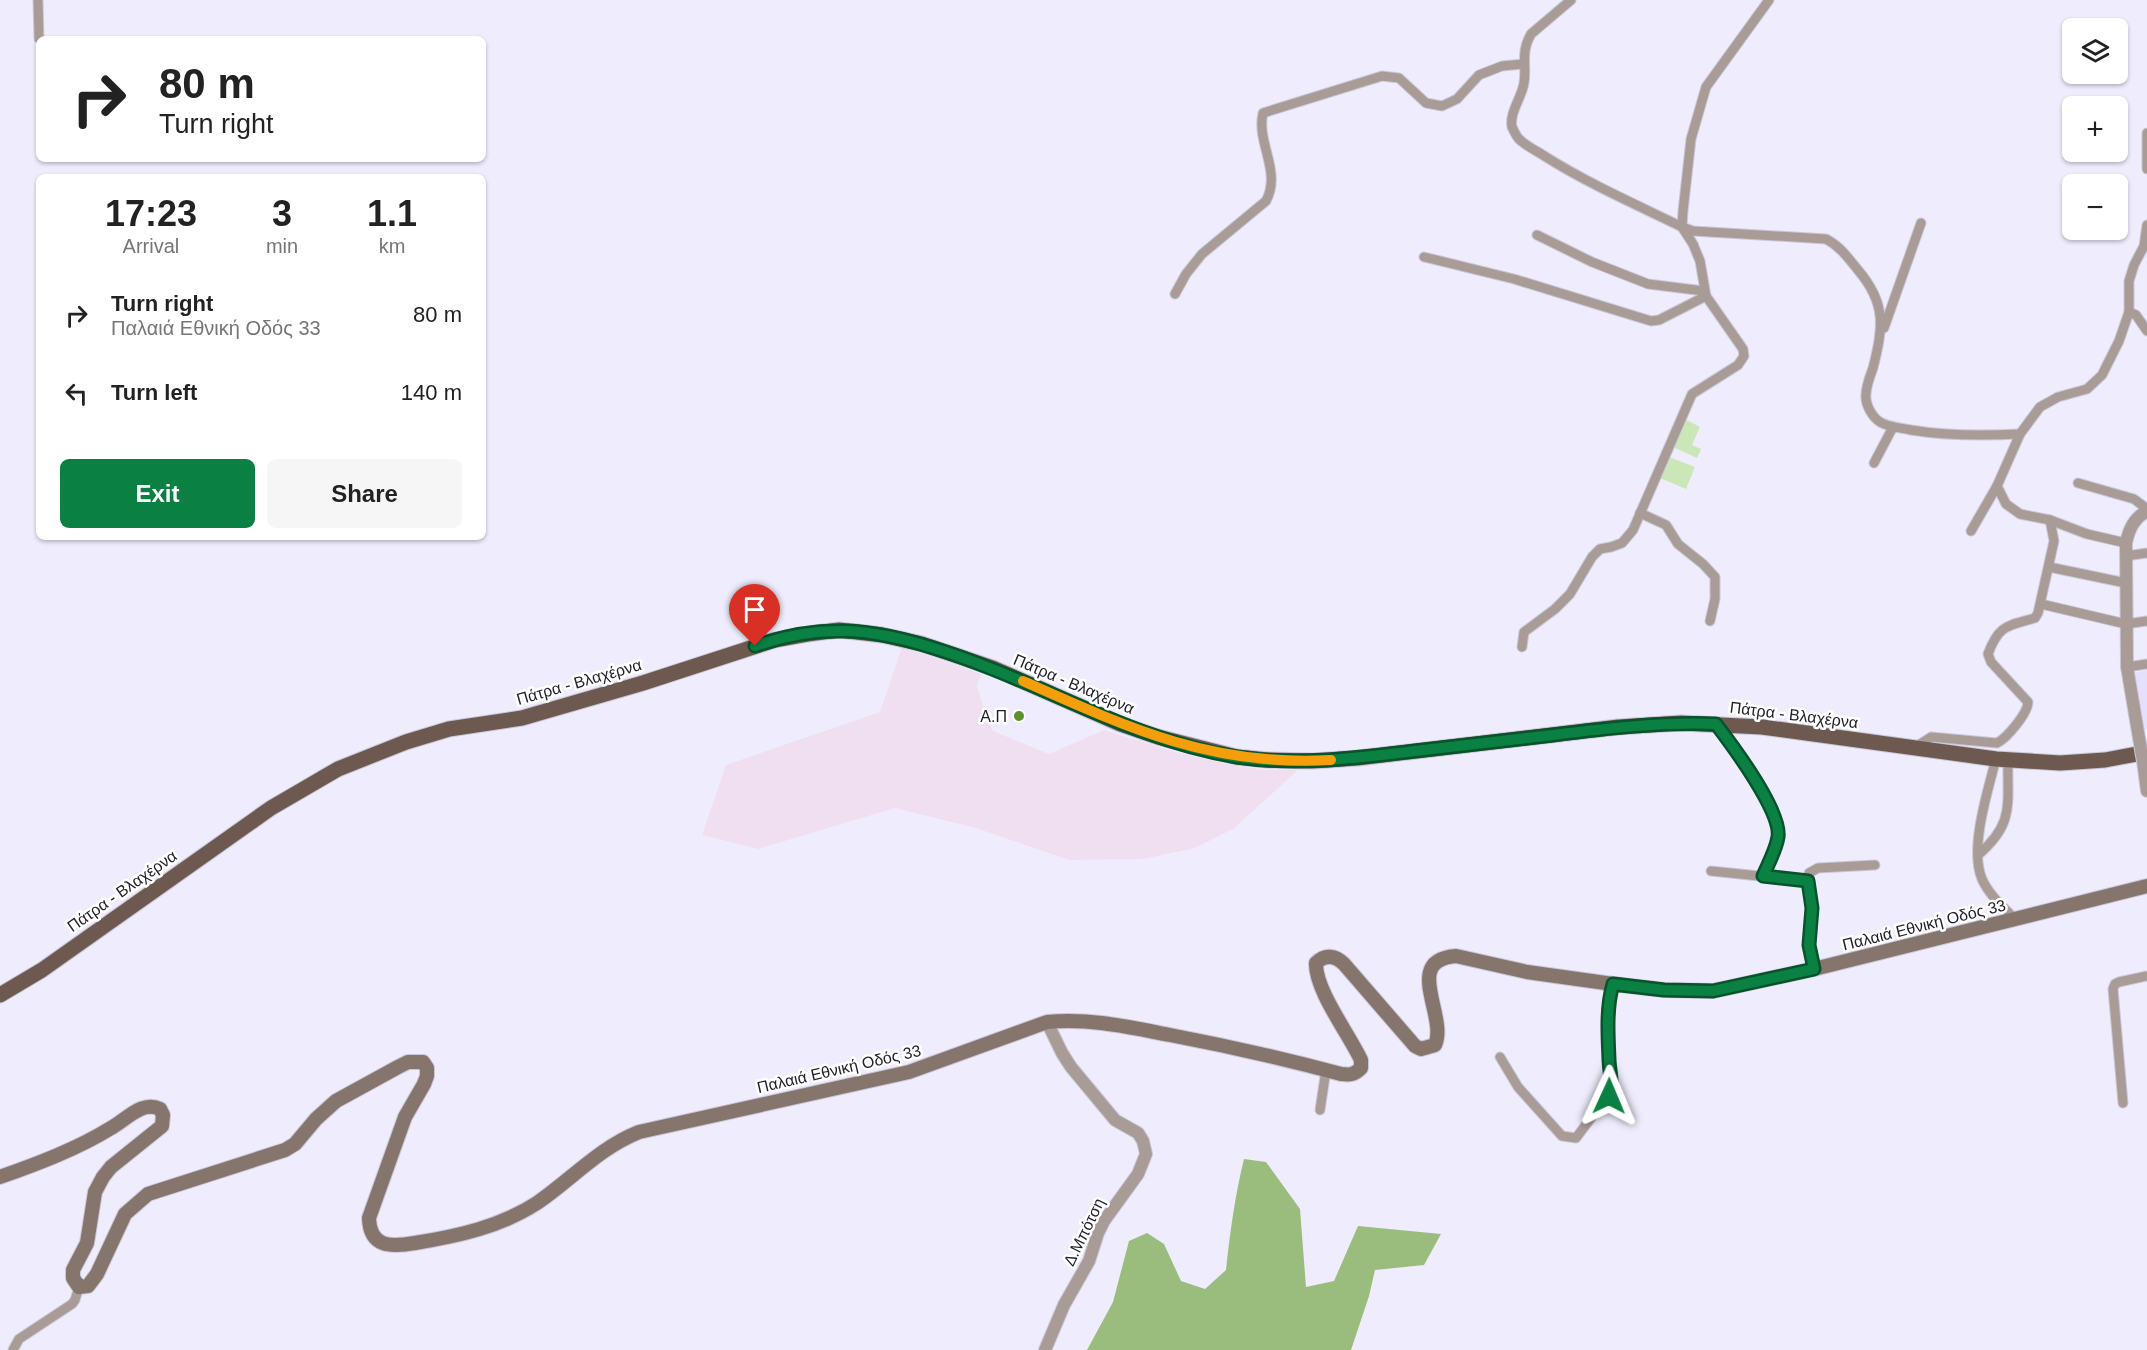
<!DOCTYPE html>
<meta charset="utf-8">
<style>
body{margin:0;font-family:Helvetica,sans-serif;background:#f6f6f6;color:#222;height:100vh;display:flex;flex-direction:column;font-size:22px;white-space:nowrap}
*{box-sizing:border-box;margin:0}
p{font-size:20px;color:#767676}
.icon{flex:none;width:33px;height:33px;fill:none;stroke:currentColor;stroke-width:2;stroke-linecap:round;stroke-linejoin:round}
.map{position:relative;flex:1;overflow:hidden}
.drawer{position:absolute;left:36px;top:174px;width:450px;height:366px;display:flex;flex-direction:column;background:#fff;border-radius:9px;box-shadow:0 2px 4px #0004}
.drawer>*{flex:none}
.top-card{position:absolute;left:36px;top:36px;width:450px;height:126px;border-radius:9px;box-shadow:0 2px 4px #0004;background:#fff;color:#222;overflow:hidden}
.fabs{position:absolute;left:2062px;top:18px;display:grid;gap:12px}
.fabs a{display:grid;place-items:center;width:66px;height:66px;border-radius:9px;background:#fff;box-shadow:0 2px 4px #0004;font-size:30px}
.pin{position:absolute;display:grid;place-items:center;width:51px;height:51px;color:#fff;margin:-62px -26px;border-radius:50% 50% 50% 0;rotate:-45deg;box-shadow:0 0 6px #0007}
.pin .icon{rotate:45deg}
.me{position:absolute;width:66px;margin:-33px;rotate:1deg;stroke-linejoin:round;filter:drop-shadow(0 0 4px #0008)}
.turn{display:flex;align-items:center;gap:21px;height:126px;padding:0 24px;font-size:27px}
.turn .icon{width:78px;height:78px;stroke-width:2.5}
.turn b{display:block;font-size:42px;line-height:51px}
.eta{display:flex;justify-content:space-evenly;align-items:center;height:102px;text-align:center}
.eta b{font-size:36px;font-weight:700;line-height:42px}
.primary-button{display:flex;gap:12px;margin-top:auto;padding:12px 24px}
.primary-button a{flex:1;height:69px;border-radius:9px;background:#0b8043;color:#fff;font-size:24px;font-weight:700;line-height:69px;text-align:center}
.primary-button a+a{background:#f6f6f6;color:#222}
ul{padding:0;list-style:none}
li{display:flex;align-items:center;gap:18px;height:78px;padding:0 24px}
li div{flex:1}
li b{display:block;font-size:22px}
li em{font-style:normal}
.map>svg:first-child{display:block}
.built{fill:#e5e1fd}
.industrial{fill:#f0dff0}
.green{fill:#cce7b7}
.forest{fill:#9abd7e}
.lines{fill:none;stroke-linecap:round;stroke-linejoin:round}
.minor-casing{stroke:#cac8d7;stroke-width:11}
.tertiary-casing{stroke:#cac8d7;stroke-width:14}
.secondary-casing{stroke:#cac8d7;stroke-width:16}
.primary-casing{stroke:#cac8d7;stroke-width:17}
.minor{stroke:#a99c97;stroke-width:9}
.tertiary{stroke:#a99c97;stroke-width:12}
.secondary{stroke:#86756d;stroke-width:14}
.primary{stroke:#6e5950;stroke-width:15}
.tertiary-bridge-casing{stroke:#cac8d7;stroke-width:14;stroke-linecap:butt}
.tertiary-bridge{stroke:#a99c97;stroke-width:12}
.route-casing{stroke:#07532c;stroke-width:15}
.route{stroke:#0b8043;stroke-width:10}
.slow{stroke:#f59e0b;stroke-width:10}
.poi-dot{fill:#5a912c;stroke:#fff;stroke-width:2}
.labels{text-anchor:middle;dominant-baseline:central;stroke-width:5;stroke-linejoin:round;paint-order:stroke}
.street-label{font-size:16px;fill:#23222c;stroke:#fff}
.poi-label{font-size:16px;fill:#23222c;stroke:#fff;text-anchor:end}
</style>
<div class="map">
<svg width="2147" height="1350" viewBox="0 0 2147 1350">
<rect width="100%" height="100%" fill="#efedfd"/>
<path class="built" d="M2147,670V729L2144,730L2134,673Z"/>
<path class="industrial" d="M902,647L981,674L977,686L986,716L993,731L1049,754L1104,730L1172,751L1227,764L1264,770H1298L1233,829L1195,848L1143,859L1069,860L976,828L895,808L758,849L702,835L726,765L880,712Z"/>
<g class="green">
<path d="M1685,419L1700,427L1692,445L1701,449L1697,458L1673,447Z"/>
<path d="M1669,457L1695,467L1686,489L1660,478Z"/>
</g>
<path class="forest" d="M1244,1159L1266,1162L1300,1209L1306,1287L1334,1281L1358,1226L1441,1234L1424,1265L1375,1270L1369,1296L1351,1350H1087L1113,1302L1129,1241L1147,1233L1164,1244L1181,1281L1205,1289L1226,1270C1230,1232 1235,1196 1244,1159Z"/>
<g class="lines">
<g class="minor-casing">
<g id="minor">
<path d="M38,0L39,39"/>
<path d="M1571,0L1531,34C1520,53 1527,64 1524,83C1522,97 1509,113 1512,127C1514,131 1516,136 1519,139C1526,146 1537,151 1546,157C1589,184 1637,205 1682,227L1693,231L1826,239C1840,246 1848,258 1858,270C1887,304 1883,328 1873,368C1870,376 1866,386 1866,395C1865,404 1872,417 1880,422C1888,427 1901,428 1911,430C1947,436 1983,436 2020,434"/>
<path d="M2147,133V169"/>
<path d="M1537,235L1592,262L1648,284L1704,291"/>
<path d="M1424,257L1514,279L1651,321L1659,320L1706,296"/>
<path d="M1175,294L1186,274L1202,254L1266,201C1282,171 1256,143 1263,113L1382,76L1399,78L1426,103L1442,106L1457,99L1479,75L1502,66L1523,64"/>
<path d="M2129,312L2136,315L2147,331"/>
<path d="M1884,328L1921,223"/>
<path d="M1874,463L1893,427"/>
<path d="M2078,483L2134,499L2147,509"/>
<path d="M1997,486L2006,504L2020,514L2050,520L2087,534L2126,543"/>
<path d="M1640,513L1666,525L1678,544L1703,564L1715,577V599L1710,621"/>
<path d="M1971,531L1997,486L2020,434L2040,407L2058,397L2087,389L2102,375L2119,341L2129,312V281L2134,265L2144,246L2147,225"/>
<path d="M2126,556L2147,553"/>
<path d="M2049,567L2126,583"/>
<path d="M2041,604L2126,624L2147,621"/>
<path d="M1522,647L1524,632L1555,609L1570,594L1592,557L1600,549L1611,547L1622,543L1633,530L1692,394L1738,365L1744,356L1743,349L1706,296L1700,261L1693,244L1682,227L1683,211L1691,139L1706,87L1769,0"/>
<path d="M2127,667L2147,664"/>
<path d="M1716,724C1732,745 1782,812 1778,837C1776,850 1768,864 1763,876"/>
<path d="M1914,748L1931,737L1997,743C2007,738 2028,713 2028,702L1991,662L1988,654C1999,624 2008,626 2035,618L2038,613L2054,541L2050,520"/>
<path d="M1996,759C1988,790 1969,849 1982,879C1989,895 2003,907 2015,919"/>
<path d="M1978,855C2015,823 2007,805 2008,760"/>
<path d="M1711,871L1808,881"/>
<path d="M1814,969L1810,945L1812,908L1808,881L1809,873L1818,868L1875,865"/>
<path d="M1500,1057L1518,1087L1562,1136L1576,1138L1611,1091C1607,1057 1604,1017 1613,984"/>
<path d="M2123,1103L2113,989L2115,984L2119,982L2147,976"/>
<path d="M1320,1110L1326,1070"/>
<path d="M13,1350L19,1339L72,1304L75,1300L79,1287"/>
</g>
</g>
<g class="tertiary-casing">
<g id="tertiary">
<path d="M2140,744L2127,667L2126,543C2129,529 2134,518 2147,511"/>
<path d="M2143,761L2147,791"/>
<path d="M1045,1350L1064,1305L1089,1261L1098,1233L1104,1221L1138,1174L1146,1154L1143,1141L1138,1133L1115,1120L1071,1067L1062,1053L1047,1022"/>
</g>
</g>
<g class="secondary-casing">
<path id="secondary" d="M0,1177C37,1164 77,1149 111,1128C126,1120 142,1100 160,1109L163,1115L162,1126L111,1167L103,1177L95,1192L87,1243L73,1270V1278L79,1287L88,1286L97,1274L125,1214L148,1194L285,1150L295,1144L316,1119L336,1101L398,1067L408,1062H423L427,1068V1076L424,1084L405,1117L369,1218C370,1248 391,1247 415,1243C458,1236 500,1227 537,1203C572,1179 599,1148 639,1132L909,1072L1047,1022C1090,1018 1129,1027 1170,1035C1228,1046 1285,1059 1341,1074C1350,1075 1354,1075 1361,1068V1060C1349,1034 1315,990 1316,963C1325,954 1335,955 1344,964L1415,1046L1421,1049L1435,1045C1448,1016 1402,960 1456,956L1527,972L1613,984L1664,990L1713,991L1814,969L2147,886"/>
</g>
<g class="primary-casing">
<path id="primary" d="M0,995L42,970L271,808L338,769L406,742L449,729L522,718L643,683L775,640L808,634L839,630L882,635L922,644L993,668L1120,724L1158,737L1237,757L1268,760L1313,761L1358,758L1618,727L1681,723L1762,727L1996,759L2060,763L2105,760L2147,752"/>
</g>
<use href="#minor" class="minor"/>
<use href="#tertiary" class="tertiary"/>
<use href="#secondary" class="secondary"/>
<use href="#primary" class="primary"/>
<g class="tertiary-bridge-casing">
<path id="tertiary-bridge" d="M2140,744L2143,761"/>
</g>
<use href="#tertiary-bridge" class="tertiary-bridge"/>
</g>
<g class="lines">
<g class="route-casing">
<path id="route" d="M755,646C781,637 810,631 838,631C875,630 914,641 949,653C1046,685 1135,741 1237,757C1297,766 1356,758 1415,751C1461,746 1507,740 1553,735C1608,728 1661,722 1716,724C1732,745 1782,812 1778,837C1776,850 1768,864 1763,876L1808,881L1812,908L1809,945L1814,969L1713,991L1664,990L1613,984C1606,1008 1608,1035 1609,1059C1609,1070 1614,1086 1609,1096"/>
</g>
<use href="#route" class="route"/>
<path class="slow" d="M1023,681C1128,728 1213,767 1331,760"/>
</g>
<circle class="poi-dot" cx="1019" cy="716" r="6"/>
<g class="labels">
<g class="street-label">
<text transform="translate(579 682) rotate(-16)">Πάτρα - Βλαχέρνα</text>
<text transform="translate(1074 684) rotate(23)">Πάτρα - Βλαχέρνα</text>
<text transform="translate(1794 715) rotate(7)">Πάτρα - Βλαχέρνα</text>
<text transform="translate(122 891) rotate(-35)">Πάτρα - Βλαχέρνα</text>
<text transform="translate(1924 925) rotate(-14)">Παλαιά Εθνική Οδός 33</text>
<text transform="translate(839 1069) rotate(-13)">Παλαιά Εθνική Οδός 33</text>
<text transform="translate(1084 1232) rotate(-64)">Δ.Μπότση</text>
</g>
<g class="poi-label">
<text x="1007" y="716">Α.Π</text>
</g>
</g>
</svg>
<div class="fabs">
<a><svg class="icon" aria-label="layers" viewBox="0 0 24 24"><path d="M12 4l9 5-9 5-9-5zM3 14l9 5 9-5"/></svg></a>
<a>+</a>
<a>−</a>
</div>
<div class="pin" style="left:755px;top:646px;background:#d93025"><svg class="icon" aria-label="arrive" viewBox="0 0 24 24"><path d="M6 21V4h12l-3 4 3 4H6"/></svg></div>
<svg class="me" style="left:1609px;top:1096px" viewBox="-20 -20 40 40"><path d="M0-17L14 15 0 8-14 15z" fill="#0b8043" stroke="#fff" stroke-width="4"/></svg>
<div class="top-card">
<div class="turn"><svg class="icon" aria-label="right" viewBox="0 0 24 24"><path d="M7 20v-9h11M14 6l5 5-5 5"/></svg><div><b>80 m</b>Turn right</div></div>
</div>
<section class="drawer">
<div class="eta">
<div><b>17:23</b><p>Arrival</p></div>
<div><b>3</b><p>min</p></div>
<div><b>1.1</b><p>km</p></div>
</div>
<ul>
<li><svg class="icon" aria-label="right" viewBox="0 0 24 24"><path d="M7 20v-9h11M14 6l5 5-5 5"/></svg><div><b>Turn right</b><p>Παλαιά Εθνική Οδός 33</p></div><em>80 m</em></li>
<li><svg class="icon" aria-label="left" viewBox="0 0 24 24"><path d="M17 20v-9H6M10 6l-5 5 5 5"/></svg><div><b>Turn left</b></div><em>140 m</em></li>
</ul>
<div class="primary-button"><a>Exit</a><a>Share</a></div>
</section>
</div>
